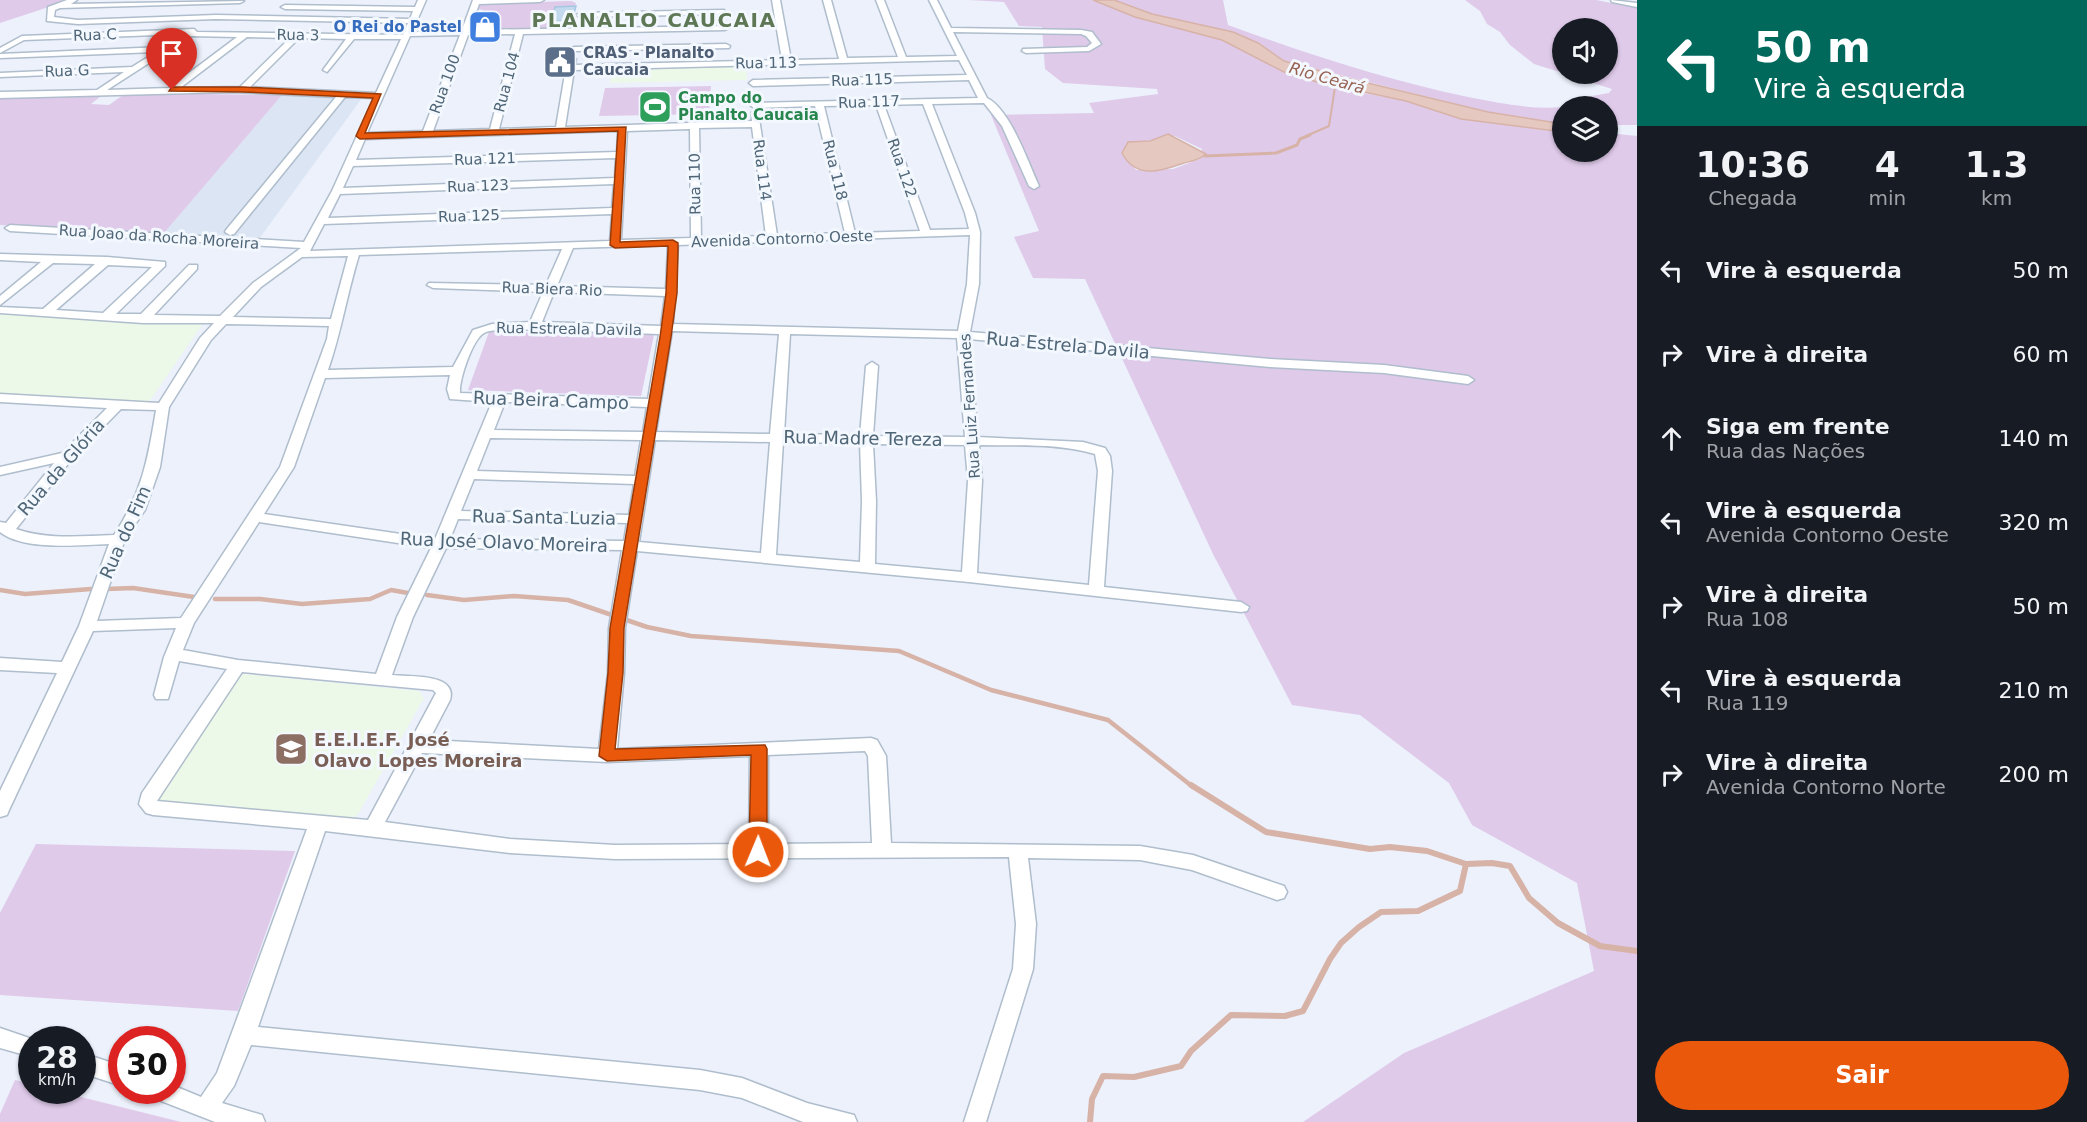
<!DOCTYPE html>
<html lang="pt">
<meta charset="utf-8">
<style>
body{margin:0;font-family:"DejaVu Sans",sans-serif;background:#20242c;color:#f1f3f6;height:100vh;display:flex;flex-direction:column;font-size:22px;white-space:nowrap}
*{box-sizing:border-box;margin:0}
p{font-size:20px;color:#9ea1a6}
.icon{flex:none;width:33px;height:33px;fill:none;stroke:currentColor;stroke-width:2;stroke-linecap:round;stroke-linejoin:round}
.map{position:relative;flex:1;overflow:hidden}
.drawer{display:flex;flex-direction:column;background:#171b24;width:450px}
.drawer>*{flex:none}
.banner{background:#00695c;color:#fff;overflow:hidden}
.buttons{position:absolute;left:1552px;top:18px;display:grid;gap:12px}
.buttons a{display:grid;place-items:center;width:66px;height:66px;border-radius:50%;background:#171b24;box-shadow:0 2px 4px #0004;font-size:30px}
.speed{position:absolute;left:18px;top:1026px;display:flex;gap:12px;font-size:30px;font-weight:700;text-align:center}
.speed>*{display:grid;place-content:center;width:78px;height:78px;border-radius:50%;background:#171b24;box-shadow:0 2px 4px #0004;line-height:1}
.speed small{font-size:15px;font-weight:400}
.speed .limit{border:9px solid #d22;background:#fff;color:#111}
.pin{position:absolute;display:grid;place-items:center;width:51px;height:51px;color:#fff;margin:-62px -26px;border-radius:50% 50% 50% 0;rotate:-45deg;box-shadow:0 0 6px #0007}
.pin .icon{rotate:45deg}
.me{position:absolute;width:66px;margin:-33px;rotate:1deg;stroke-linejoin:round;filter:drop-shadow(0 0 4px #0008)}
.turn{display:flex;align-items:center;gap:21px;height:126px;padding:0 18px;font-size:27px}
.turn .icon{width:78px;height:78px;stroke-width:2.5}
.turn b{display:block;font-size:42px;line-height:51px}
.eta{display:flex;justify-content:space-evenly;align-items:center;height:102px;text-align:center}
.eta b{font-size:36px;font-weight:700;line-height:42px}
.button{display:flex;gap:12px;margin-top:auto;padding:12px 18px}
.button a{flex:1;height:69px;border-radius:36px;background:#ea580c;color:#fff;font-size:24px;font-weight:700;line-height:69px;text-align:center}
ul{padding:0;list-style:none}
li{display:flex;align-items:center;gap:18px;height:84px;padding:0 18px}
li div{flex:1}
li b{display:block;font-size:22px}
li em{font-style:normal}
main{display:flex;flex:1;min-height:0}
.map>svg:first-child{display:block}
.residential{fill:#dbe5f3}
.education{fill:#edf9e8}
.green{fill:#dfcaea;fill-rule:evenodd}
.water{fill:#e5c9c1;stroke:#d7b2a7;stroke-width:1.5}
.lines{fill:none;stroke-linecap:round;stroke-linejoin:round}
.stream-far3{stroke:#d7b2a7;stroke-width:2}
.stream-far2{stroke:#d7b2a7;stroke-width:3}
.stream-far1{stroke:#d7b2a7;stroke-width:4.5}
.stream{stroke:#d7b2a7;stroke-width:6}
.building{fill:#c3daee;stroke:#a6c7e2;stroke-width:1.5}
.minor-casing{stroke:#afbdcc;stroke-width:3}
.minor{fill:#fff;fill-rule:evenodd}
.route{fill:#ea580c;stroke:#983908;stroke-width:1.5}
.labels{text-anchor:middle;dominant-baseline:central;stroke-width:6;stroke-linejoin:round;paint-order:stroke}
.far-shop-label{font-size:15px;font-weight:bold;fill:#366cbe;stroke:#f3f7fe;text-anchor:end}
.far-street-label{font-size:15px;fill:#4f6677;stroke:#f3f7fe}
.far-service-label{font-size:15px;font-weight:bold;fill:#4e5e75;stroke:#f3f7fe;text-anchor:start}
.far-leisure-label{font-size:15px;font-weight:bold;fill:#27864d;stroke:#f3f7fe;text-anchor:start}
.far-water-label{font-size:16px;font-style:italic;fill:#976150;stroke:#f3f7fe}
.street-label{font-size:18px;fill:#4f6677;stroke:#f3f7fe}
.education-label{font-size:18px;font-weight:bold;fill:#785e54;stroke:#f3f7fe;text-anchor:start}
.far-district-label{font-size:20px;font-weight:bold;letter-spacing:1.5px;fill:#5e7755;stroke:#f3f7fe}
</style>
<main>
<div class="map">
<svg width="1637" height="1122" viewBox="0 0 1637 1122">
<rect width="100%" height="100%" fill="#ecf1fc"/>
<path class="residential" d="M282,95L362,98L259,239L164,233Z"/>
<g class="education">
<path d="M746,66L747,80L610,83L613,68Z"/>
<path d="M0,313L204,322L149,402L0,394Z"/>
<path d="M245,674L419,691L424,698L358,814L348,821L155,806L153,799L233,679Z"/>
</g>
<g class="green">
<path d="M0,0H70L0,23Z"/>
<path d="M969,0H1092L1222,40L1352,91L1406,101L1461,119L1563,132V152H1608V133L1637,136V1122H1303L1404,1053L1594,971L1577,883L1472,825L1449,783L1360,715L1292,705L1213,554L1085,279L1033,278L1014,237L1039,231L991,115L1094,113L1089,103L1158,94L1157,89L1063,83L1045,69L1042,27L1019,26L1004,2ZM1175,136L1202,149L1200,159L1173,169L1136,170L1122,153L1142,142Z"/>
<path d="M1114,0H1223L1228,25C1307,54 1386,80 1468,97C1500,103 1531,110 1563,107V124L1488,112L1284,61L1258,43L1152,14Z"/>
<path d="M1465,0H1596L1637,8V125H1608V106H1566L1586,97L1609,93L1612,89L1564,74H1608V28H1563V73L1534,64L1510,45L1500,32L1487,24L1480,11Z"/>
<path d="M571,1L576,3L571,27L565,29L472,30L474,25L479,24L483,10L478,9L480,4Z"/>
<path d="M711,86L709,114L599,116L605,88Z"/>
<path d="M106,92L91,104L109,105L126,93L282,95L164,233L0,225V96Z"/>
<path d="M489,332L654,335L641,396L468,390Z"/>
<path d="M36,844L295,851L238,1011L0,995V913Z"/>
<path d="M15,1080L31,1084L32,1090L57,1091L181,1122H0V1114Z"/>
</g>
<g class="water">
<path d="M1093,0H1114L1152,14L1233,32L1258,43L1284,61L1347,78L1488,112L1563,124V132L1461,119L1406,101L1317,82L1284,72L1222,40L1135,17Z"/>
<path d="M1168,134L1206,154C1200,160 1192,161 1184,163C1161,171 1136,180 1122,153L1128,142L1150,141Z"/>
</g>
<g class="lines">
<path class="stream-far3" d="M1306,136L1329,126L1335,87L1338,83"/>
<path class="stream-far2" d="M1205,156L1276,153L1297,145L1300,139L1310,135"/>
<g class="stream-far1">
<path d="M106,589L133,588L194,597"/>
<path d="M0,590L25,594L91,589"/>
<path d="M427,595L464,600L514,596L568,600L647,627L691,636L899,651L991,690L1108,720L1193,787"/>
<path d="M215,599H260L302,604L370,599L391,590L408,593"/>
</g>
<g class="stream">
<path d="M1191,785L1266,832L1370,849L1390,847L1427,851L1466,864L1492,863L1510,866L1529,898L1558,923L1600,946L1637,951"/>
<path d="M1090,1122L1092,1099L1103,1076L1134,1077L1181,1066L1191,1051L1231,1015L1285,1016L1303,1011L1330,959L1341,943L1359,927L1381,912L1418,911L1460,891L1466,864"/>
</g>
</g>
<path class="building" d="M576,6L572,21H552L555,7Z"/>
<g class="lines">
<g class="minor-casing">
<g id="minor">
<path d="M67,0H77L71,4L244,1L240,3L60,8L55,10L54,17L78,20L216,15L410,19L413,11L285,9L281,7L285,5L415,7L418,0H426L412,32L462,30L473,0H544L540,2L479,4L470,30L725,26L729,28L725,30L523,34L499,129L556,127L566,68L568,59L572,57L576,59L575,65L782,60L772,0H780L791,60L839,59L823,0H831L847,58L898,57L876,0H884L906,57L957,56L929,0H937L951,28L1081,30L1092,32L1101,44L1089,51L1026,53L1022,51L1023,49L1087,47L1092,43L1086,36L1081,34L953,32L987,98C1010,109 1028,162 1039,186L1034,189L1029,186L1002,126L984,103L932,104L975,213L980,232L979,284L970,332L1270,359L1384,365L1468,376L1474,380L1468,384L1384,373L1270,367L969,339L978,437L1083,442L1105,448L1110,456L1112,471L1104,587L1241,602L1249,607L1247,611L1241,612L969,582L637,551L625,628L624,673L617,749L871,738L877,740L886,756L891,843L1140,846L1193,855L1284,886L1287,892L1284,898L1277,900L1192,870L1140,860L1028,858L1036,924L1033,969L986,1122H964L1013,969L1016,924L1009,857L615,859L510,853L325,831L258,1027L700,1070L742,1078L807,1103L854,1115L857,1122H803L742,1098L700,1090L251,1045L234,1086L222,1103L262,1115L265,1122H215L151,1097L148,1090H172V1085L201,1097L217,1073L307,829L153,815L146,813L139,804L142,793L227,669L179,661L168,699H156L154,695L164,657L176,628L93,631L9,810L7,815L0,817V791L57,673L0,670V658L62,662L79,626L109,544C79,545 24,551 0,532V522L6,523L54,463L0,475V467L62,453L107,408L0,402V394L159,403L200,338L214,323H143L0,313V307L43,309L95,264L53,263L0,305V296L41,262L0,260V254L107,257L165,262V266L116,314H141L189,265H197V269L154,315L220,316L253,283L301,248L10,231L5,228L10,225L304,242L332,191L374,98L345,97L234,234L230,235L225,232L226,230L336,97L233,92L0,98V92L97,90L124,72L0,77V73L132,67L156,52L0,58V54L163,47L184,34L24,40L0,53V48L22,36L194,29L197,32L403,35L408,23L216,19L78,24L47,21L48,7ZM515,34L490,129L433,131L468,35ZM460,35L423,131L367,133L410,36ZM191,36L237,37L169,88L107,90ZM247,37L290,38L240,87L180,88ZM299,38L346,39L323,70L327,72L354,39H401L376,93L250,87ZM959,60L967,75L753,80L749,83L753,86L969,80L978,98L751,103L750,105L754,108L815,106L845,233L777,235L758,112H752V121L565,127L574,70ZM923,104L965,213L969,229L930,230L884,105ZM876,105L920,231L855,233L824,106ZM752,127L766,236L701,238L699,128ZM690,129L691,238L621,240L627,131ZM618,131L617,152L356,160L365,139ZM616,158L615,178L343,188L353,166ZM614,184L612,208L328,218L340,194ZM612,214L610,241L310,251L324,224ZM970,235L967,284L958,331L673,324L678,245ZM668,245L666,289L557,286L573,248ZM562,249L546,285L429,283L427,285L433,288L543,292L530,322L492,324L473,330L453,367L328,370C341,333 347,294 359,255ZM348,256L331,319L233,317L261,287L302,257ZM108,265L152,267L103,313L56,310ZM554,292L665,296L661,326L542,322ZM226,324L329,326L327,339L280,467L181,618L97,621L125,539L145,510L160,467L169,407L211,340ZM512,329L659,334L648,399L460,393C459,380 472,340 484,333C492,329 504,330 512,329ZM672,331L779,334L770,434L656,432ZM790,334L957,338L965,437L873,436L878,366L872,362L866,366L860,435L784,434ZM450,375L447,389L450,399L492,402L435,539L264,514L294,467L325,378ZM505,402L647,407L643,432L494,430ZM121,409L156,410C148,459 142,493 114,535C81,536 47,540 16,529L72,459ZM490,438L641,440L635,476L477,471ZM655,440L770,442L761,553L639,542ZM783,442L860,443L862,501L860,562L776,555ZM873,444L965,445L968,481L962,572L875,564L876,501ZM979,445C1017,446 1058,443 1095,454L1098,471L1089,585L977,573L982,481ZM474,479L634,484L629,515L461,511ZM458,519L627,523L624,541L450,539ZM259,522L431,548L397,617L376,674L238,660L183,650L194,623ZM446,548L622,550L609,628L608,673L599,749L429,740L450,700C458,673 409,677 392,675L413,617ZM242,672L433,690L436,693L368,820L157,801ZM865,751L868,756L872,843L768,844V755ZM422,753L607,762L750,756L749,844L615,845L510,839L385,822Z"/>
<path d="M1611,0L1637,3V7L1612,2Z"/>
<path d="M724,10L727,14L580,17L576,15L580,13Z"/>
<path d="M726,44L730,46L729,48L574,51L570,49L574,47Z"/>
<path d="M0,1028L35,1040H32V1057L0,1048Z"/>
<path d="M82,1053L122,1066V1086L82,1073Z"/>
</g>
</g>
<use href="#minor" class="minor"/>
</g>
<path class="route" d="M172,87H243L381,94L365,133L626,127L620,242L673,240L678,243V250L677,293L671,337L624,628L623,673L615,749L765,745L767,749V852L764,857H752L749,852L751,755L607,761L599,756L608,673L610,628L660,337L666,293L668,250V246L615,248L610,245L618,131L360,139L356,136L373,98L243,92L169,91Z"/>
<defs>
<g id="shop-square" transform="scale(1.725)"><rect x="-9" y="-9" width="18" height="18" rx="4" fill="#3f7fe0" stroke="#f3f7fe"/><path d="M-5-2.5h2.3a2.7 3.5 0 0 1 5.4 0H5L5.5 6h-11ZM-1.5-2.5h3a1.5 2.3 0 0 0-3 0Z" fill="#fff"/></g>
<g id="civic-square" transform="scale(1.725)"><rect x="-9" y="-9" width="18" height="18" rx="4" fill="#5c6f8a" stroke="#f3f7fe"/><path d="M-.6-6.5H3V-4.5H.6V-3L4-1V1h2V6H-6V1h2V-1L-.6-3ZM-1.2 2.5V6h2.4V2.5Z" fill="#fff"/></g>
<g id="stadium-square" transform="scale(1.725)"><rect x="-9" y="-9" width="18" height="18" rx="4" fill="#2e9e5b" stroke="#f3f7fe"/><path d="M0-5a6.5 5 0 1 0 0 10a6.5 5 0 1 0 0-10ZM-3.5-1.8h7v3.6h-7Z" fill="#fff"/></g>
<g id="school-square" transform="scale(1.725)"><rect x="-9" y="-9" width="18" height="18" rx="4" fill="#8d6e63" stroke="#f3f7fe"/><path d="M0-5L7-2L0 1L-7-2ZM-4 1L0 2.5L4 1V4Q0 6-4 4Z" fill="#fff"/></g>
</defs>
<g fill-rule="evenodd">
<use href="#shop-square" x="485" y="27"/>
<use href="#civic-square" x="560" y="62"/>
<use href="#stadium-square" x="655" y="107"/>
<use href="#school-square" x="291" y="749"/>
</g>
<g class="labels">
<g class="far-shop-label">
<text x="462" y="27">O Rei do Pastel</text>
</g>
<g class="far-street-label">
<text transform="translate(95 35) rotate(-2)">Rua C</text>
<text transform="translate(298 35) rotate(1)">Rua 3</text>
<text transform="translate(766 63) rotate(-1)">Rua 113</text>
<text transform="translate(67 71) rotate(-2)">Rua G</text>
<text transform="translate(862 80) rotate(-2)">Rua 115</text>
<text transform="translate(507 82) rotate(-75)">Rua 104</text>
<text transform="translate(445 84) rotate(-70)">Rua 100</text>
<text transform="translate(869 102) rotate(-2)">Rua 117</text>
<text transform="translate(485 159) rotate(-2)">Rua 121</text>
<text transform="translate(902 168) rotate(71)">Rua 122</text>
<text transform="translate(762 170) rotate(83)">Rua 114</text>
<text transform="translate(835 170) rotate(76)">Rua 118</text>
<text transform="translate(695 184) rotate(-91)">Rua 110</text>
<text transform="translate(478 186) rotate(-2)">Rua 123</text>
<text transform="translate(469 216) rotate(-2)">Rua 125</text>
<text transform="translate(159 237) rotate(4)">Rua Joao da Rocha Moreira</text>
<text transform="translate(782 239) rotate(-2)">Avenida Contorno Oeste</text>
<text transform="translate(552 289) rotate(2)">Rua Biera Rio</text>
<text transform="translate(569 329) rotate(1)">Rua Estreala Davila</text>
<text transform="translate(970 406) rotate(-94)">Rua Luiz Fernandes</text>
</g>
<g class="far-service-label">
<text x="583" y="53">CRAS - Planalto<tspan x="583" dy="17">Caucaia</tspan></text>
</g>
<g class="far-leisure-label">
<text x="678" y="98">Campo do<tspan x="678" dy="17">Planalto Caucaia</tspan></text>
</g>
<g class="far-water-label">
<text transform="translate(1327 78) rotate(16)">Rio Ceará</text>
</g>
<g class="street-label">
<text transform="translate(1068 345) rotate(5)">Rua Estrela Davila</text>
<text transform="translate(551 400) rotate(2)">Rua Beira Campo</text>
<text transform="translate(863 438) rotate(1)">Rua Madre Tereza</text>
<text transform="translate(61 467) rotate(-49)">Rua da Glória</text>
<text transform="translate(544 517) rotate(1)">Rua Santa Luzia</text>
<text transform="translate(125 532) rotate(-66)">Rua do Fim</text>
<text transform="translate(504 542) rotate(2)">Rua José Olavo Moreira</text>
</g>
<g class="education-label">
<text x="314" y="739">E.E.I.E.F. José<tspan x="314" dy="21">Olavo Lopes Moreira</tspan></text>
</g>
<g class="far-district-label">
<text x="654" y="20">PLANALTO CAUCAIA</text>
</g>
</g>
</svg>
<div class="buttons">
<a><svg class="icon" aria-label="sound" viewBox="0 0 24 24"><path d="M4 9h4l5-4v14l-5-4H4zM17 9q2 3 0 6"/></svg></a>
<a><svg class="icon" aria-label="layers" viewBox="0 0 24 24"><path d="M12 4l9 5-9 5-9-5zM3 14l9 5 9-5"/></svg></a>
</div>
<div class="speed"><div>28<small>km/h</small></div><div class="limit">30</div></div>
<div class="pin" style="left:172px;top:90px;background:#d93025"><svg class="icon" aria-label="arrive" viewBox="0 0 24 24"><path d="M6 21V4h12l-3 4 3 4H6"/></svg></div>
<svg class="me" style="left:758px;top:852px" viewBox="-20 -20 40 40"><circle r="17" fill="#ea580c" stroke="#fff" stroke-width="3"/><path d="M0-11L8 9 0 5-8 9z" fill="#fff"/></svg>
</div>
<section class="drawer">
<div class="banner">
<div class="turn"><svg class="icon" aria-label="left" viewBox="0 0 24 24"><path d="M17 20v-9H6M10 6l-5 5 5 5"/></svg><div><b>50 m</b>Vire à esquerda</div></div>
</div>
<div class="eta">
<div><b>10:36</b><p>Chegada</p></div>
<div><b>4</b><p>min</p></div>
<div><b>1.3</b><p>km</p></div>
</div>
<ul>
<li><svg class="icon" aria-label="left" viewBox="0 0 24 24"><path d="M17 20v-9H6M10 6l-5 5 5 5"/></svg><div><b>Vire à esquerda</b></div><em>50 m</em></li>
<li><svg class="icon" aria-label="right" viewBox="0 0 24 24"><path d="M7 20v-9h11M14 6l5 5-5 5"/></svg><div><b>Vire à direita</b></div><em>60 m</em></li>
<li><svg class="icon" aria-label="ahead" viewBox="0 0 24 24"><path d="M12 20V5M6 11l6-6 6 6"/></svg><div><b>Siga em frente</b><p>Rua das Nações</p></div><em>140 m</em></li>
<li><svg class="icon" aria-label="left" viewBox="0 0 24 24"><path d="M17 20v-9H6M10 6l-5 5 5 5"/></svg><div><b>Vire à esquerda</b><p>Avenida Contorno Oeste</p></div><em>320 m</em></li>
<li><svg class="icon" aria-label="right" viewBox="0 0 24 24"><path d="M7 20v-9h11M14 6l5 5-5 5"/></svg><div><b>Vire à direita</b><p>Rua 108</p></div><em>50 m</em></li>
<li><svg class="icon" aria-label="left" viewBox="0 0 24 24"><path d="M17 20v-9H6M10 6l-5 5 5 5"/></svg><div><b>Vire à esquerda</b><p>Rua 119</p></div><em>210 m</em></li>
<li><svg class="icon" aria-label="right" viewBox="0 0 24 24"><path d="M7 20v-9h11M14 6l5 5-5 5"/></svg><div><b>Vire à direita</b><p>Avenida Contorno Norte</p></div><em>200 m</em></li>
</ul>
<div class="button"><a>Sair</a></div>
</section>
</main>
